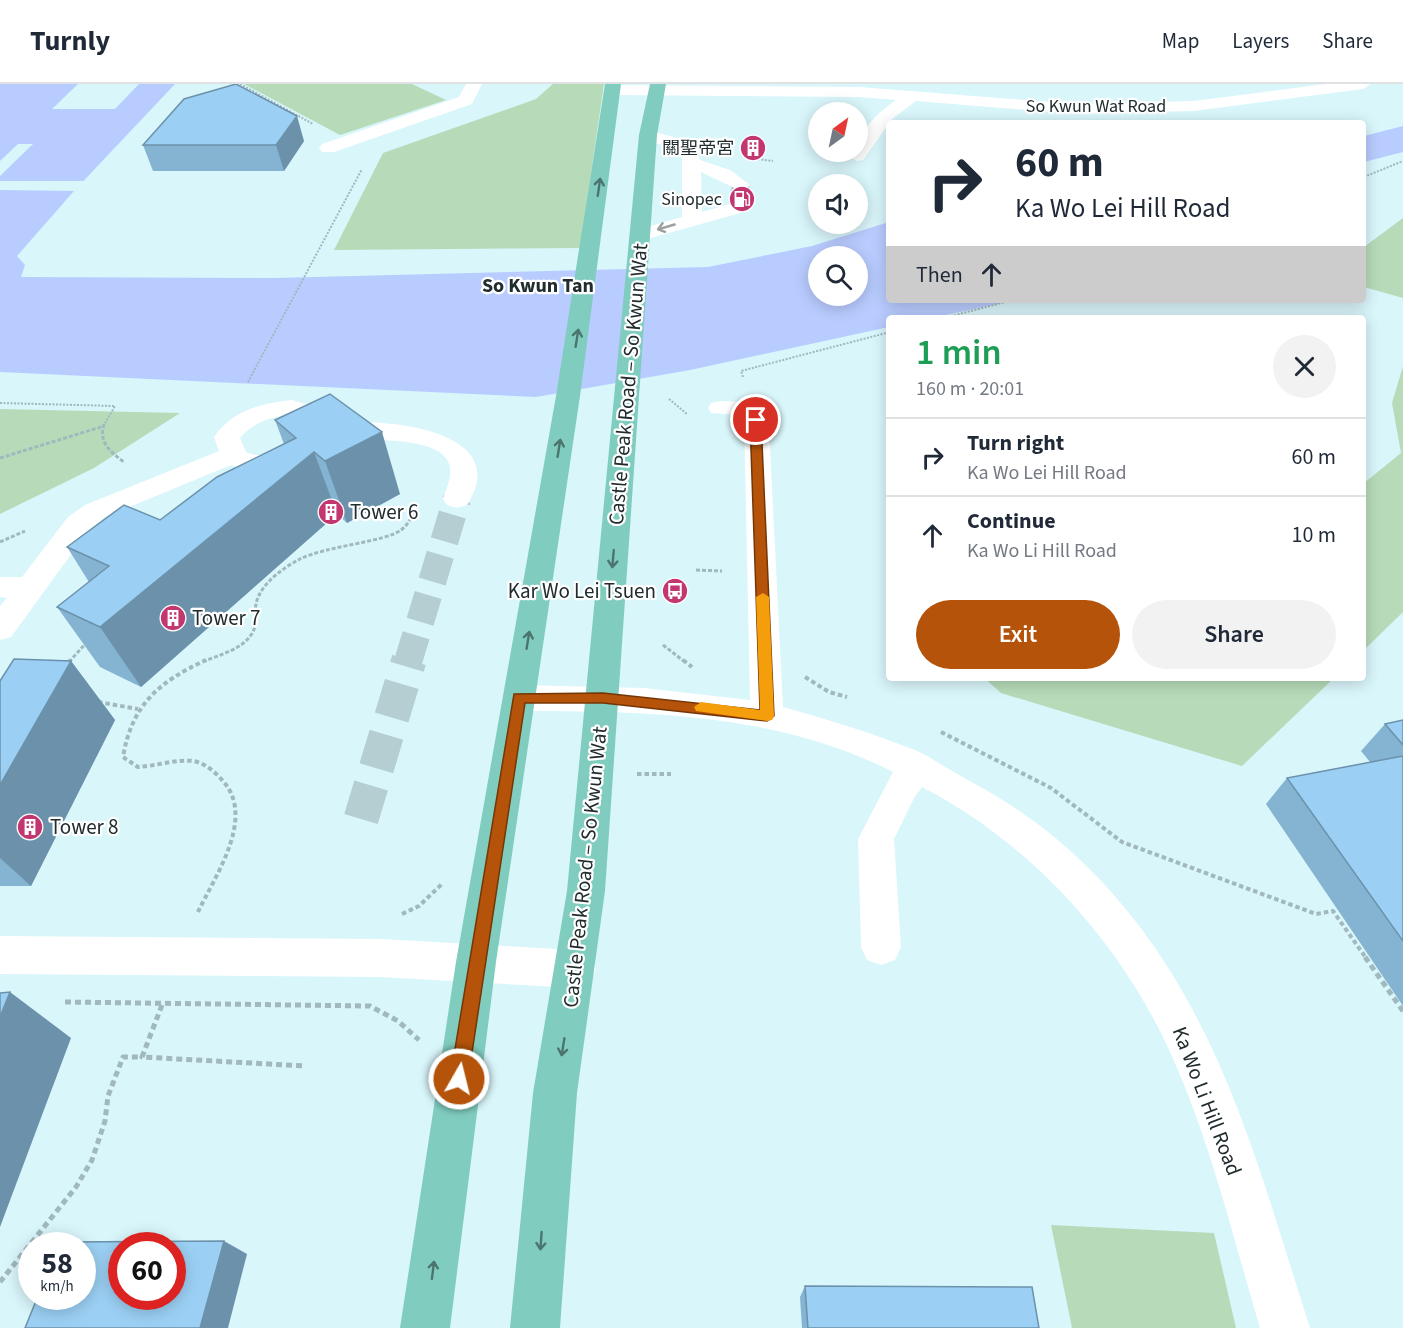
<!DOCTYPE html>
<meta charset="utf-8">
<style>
body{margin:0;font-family:"Source Sans 3","Noto Sans TC",sans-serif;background:#f2f2f3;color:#1f2937;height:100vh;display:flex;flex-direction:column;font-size:22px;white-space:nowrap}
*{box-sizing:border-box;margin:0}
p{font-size:20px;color:#747a83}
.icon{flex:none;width:33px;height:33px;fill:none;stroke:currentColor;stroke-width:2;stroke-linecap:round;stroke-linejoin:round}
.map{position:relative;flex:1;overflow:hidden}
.side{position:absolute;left:886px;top:231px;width:480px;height:366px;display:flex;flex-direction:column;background:#fff;border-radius:6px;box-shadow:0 3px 15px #0003}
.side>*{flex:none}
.banner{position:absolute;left:886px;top:36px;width:480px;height:183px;border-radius:6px;box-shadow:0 3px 15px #0003;background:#fff;color:#1f2937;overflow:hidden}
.needle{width:39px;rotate:33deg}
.tools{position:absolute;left:808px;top:18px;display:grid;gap:12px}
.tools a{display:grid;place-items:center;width:60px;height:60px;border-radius:50%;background:#fff;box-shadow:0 3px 15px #0003;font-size:30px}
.speed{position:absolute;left:18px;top:1148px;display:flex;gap:12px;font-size:30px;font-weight:700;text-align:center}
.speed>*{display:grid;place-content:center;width:78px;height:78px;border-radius:50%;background:#fff;box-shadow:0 3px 15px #0003;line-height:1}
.speed small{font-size:15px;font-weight:400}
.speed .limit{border:9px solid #d22;background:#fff;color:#111}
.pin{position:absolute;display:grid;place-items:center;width:51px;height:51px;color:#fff;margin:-26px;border:3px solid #fff;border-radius:50%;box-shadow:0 2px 6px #0007}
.me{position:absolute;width:66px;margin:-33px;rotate:8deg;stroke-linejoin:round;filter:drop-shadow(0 0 4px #0008)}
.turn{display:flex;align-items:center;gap:21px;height:126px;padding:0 30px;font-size:27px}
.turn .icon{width:78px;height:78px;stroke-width:2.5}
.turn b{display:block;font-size:42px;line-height:51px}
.then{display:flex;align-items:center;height:57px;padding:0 30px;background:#0003;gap:12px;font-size:22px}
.round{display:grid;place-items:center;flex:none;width:63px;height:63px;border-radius:32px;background:#f2f2f3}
.overview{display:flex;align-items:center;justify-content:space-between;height:102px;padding:0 30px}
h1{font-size:36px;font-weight:600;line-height:45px;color:#1e9e55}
.action{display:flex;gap:12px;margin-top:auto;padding:12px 30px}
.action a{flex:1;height:69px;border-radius:36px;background:#b45309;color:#fff;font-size:24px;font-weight:600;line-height:69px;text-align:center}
.action a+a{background:#f2f2f3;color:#1f2937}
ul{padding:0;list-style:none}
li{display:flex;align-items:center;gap:18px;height:78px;padding:0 30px;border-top:2px solid #e0e1e3}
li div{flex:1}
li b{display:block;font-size:22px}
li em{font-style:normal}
header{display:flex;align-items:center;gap:36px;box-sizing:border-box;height:84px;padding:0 30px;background:#fff;border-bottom:2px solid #e0e1e3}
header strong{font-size:28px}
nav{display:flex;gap:33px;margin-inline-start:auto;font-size:21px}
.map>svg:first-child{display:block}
.green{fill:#b7dbb9}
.water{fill:#b9ccff;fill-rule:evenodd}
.pier{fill:#d9f6fb}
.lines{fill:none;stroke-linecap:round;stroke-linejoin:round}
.river{fill:#b9ccff;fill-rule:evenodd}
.minor-tunnel-far2{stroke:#b4ced2;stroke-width:18;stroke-dasharray:18 9;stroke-linecap:butt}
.minor-tunnel-far1{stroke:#b4ced2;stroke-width:28;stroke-dasharray:28 14;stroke-linecap:butt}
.minor-tunnel{stroke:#b4ced2;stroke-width:35;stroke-dasharray:35 18;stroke-linecap:butt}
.path-far3{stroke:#a1b8bd;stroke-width:2;stroke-dasharray:2 1.5;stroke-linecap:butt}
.path-far2{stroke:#a1b8bd;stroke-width:3;stroke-dasharray:4 2;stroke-linecap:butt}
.path-far1{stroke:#a1b8bd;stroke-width:4;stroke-dasharray:4.5 3;stroke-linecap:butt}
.path{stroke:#a1b8bd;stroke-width:5;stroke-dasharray:6 4;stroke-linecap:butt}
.minor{fill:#fff;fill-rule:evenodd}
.major{fill:#80cdbf;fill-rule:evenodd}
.wall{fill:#85b3d2}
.shaded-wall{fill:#6c92ab}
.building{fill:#9bd0f4;stroke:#6c92ab;stroke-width:1.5;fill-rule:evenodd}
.oneway{stroke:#4c746f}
.oneway2{stroke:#9ba0a1}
.route{fill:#b45309;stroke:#753606;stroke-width:1.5}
.slow{fill:#f59e0b}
.labels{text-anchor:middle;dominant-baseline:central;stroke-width:4.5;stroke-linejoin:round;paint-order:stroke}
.far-street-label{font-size:18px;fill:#212c2e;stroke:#fff}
.far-poi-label{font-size:18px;fill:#212c2e;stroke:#fff;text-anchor:end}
.far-quarter-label{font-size:20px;font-weight:bold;fill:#212c2e;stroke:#fff}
.street-label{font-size:21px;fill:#212c2e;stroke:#fff}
.poi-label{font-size:21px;fill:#212c2e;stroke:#fff;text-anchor:start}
</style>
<header>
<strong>Turnly</strong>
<nav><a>Map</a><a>Layers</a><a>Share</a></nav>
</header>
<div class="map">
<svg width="1403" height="1244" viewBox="0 0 1403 1244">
<rect width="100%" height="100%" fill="#d9f6fb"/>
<g class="green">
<path d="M244,0H412L446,16L340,51Z"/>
<path d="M553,0H604L580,164L334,166L383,69L536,15Z"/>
<path d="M1403,134V214L1364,203V163Z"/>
<path d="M1403,282V528L1364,566V399L1401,369L1392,319Z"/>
<path d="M0,325L180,329L94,384L0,430Z"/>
<path d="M984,594H1334L1242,682L1001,609Z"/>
<path d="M1051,1141L1214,1149L1236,1244H1072Z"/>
</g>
<path class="water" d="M0,0H175L74,107L17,172L25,181L21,193L275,194L708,183L812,162L889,138L890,216H1016L932,234H890L889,243L690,286L536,313L0,288ZM819,172H858V212H819Z"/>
<g class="pier">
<path d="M78,0H139L115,25H52Z"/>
<path d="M18,60H33L0,92V77Z"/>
<path d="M0,97H87L78,107L0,106Z"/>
</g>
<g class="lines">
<path class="river" d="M1403,42V68L1364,78V52Z"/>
<path class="minor-tunnel-far2" d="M739,112L741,101"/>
<path class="minor-tunnel-far1" d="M408,578L457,415"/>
<path class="minor-tunnel" d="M361,735L409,576"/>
<g class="path-far3">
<path d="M240,0L313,40"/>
<path d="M758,75L773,77"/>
<path d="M1364,93L1403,77"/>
<path d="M944,234L1013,216"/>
<path d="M743,293L741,287L890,248"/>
<path d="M248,298L362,85"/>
<path d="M669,315L687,330"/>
<path d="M0,319L115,322L104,341"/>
</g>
<g class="path-far2">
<path d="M104,340C98,359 111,368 125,379"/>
<path d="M0,374L101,343"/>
<path d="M0,458L25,447"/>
<path d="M696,486L722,487"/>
<path d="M663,561L685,578"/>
<path d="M69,578L87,558"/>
<path d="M203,578C218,571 241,566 251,551C258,542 254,531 256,520C260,500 283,484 300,475C326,462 385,458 401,446C410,439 414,429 415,418"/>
</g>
<g class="path-far1">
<path d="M683,576L692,583"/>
<path d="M68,579L70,576"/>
<path d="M805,593L829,608L847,613"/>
<path d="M98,618L138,625"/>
<path d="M941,648L1051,704L1122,758L1316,830L1333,827L1366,874"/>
<path d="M637,690H671"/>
<path d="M198,828C215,792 256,734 223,697C215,688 205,679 193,677C175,675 156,682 138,683L123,673C132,620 159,598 206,576"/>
<path d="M402,830L419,822L443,799"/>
</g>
<g class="path">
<path d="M1365,873L1403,927"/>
<path d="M65,918L370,922L398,937L419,956"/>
<path d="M162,921L142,973L305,982"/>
<path d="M0,1198L76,1103L92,1076L105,1037L108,1012L123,973H142"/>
</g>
<g class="minor">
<path d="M466,0H482L472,20L334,68H322L319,64L322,60L459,13Z"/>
<path d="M1325,0H1371L1363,5L1194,27L1077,30L916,17L892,35L863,76L857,77L848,72L851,68H858C858,46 880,27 896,16L859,13L612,11L604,6L612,1L859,3L1077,20L1194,17Z"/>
<path d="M648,46L684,56L697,65L700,76L730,86L750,101L741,107L701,88L702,128L737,118L747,124L744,128L640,157L633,155L630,151L633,147L682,133V71L672,64L642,55L639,51Z"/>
<path d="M292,316L327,326L335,340C381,333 516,345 467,421L457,424L447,421L443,415C446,405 452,394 450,383C444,348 357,359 332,353C313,385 264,396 231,381L105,433L88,447L11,553L0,556V522L7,514L0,513V493H22L68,433L85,421L219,367L214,353C233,326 261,319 292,316ZM290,331L308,337L312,344C299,365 268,378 246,368L240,354C254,338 270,333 290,331Z"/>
<path d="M720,317L765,319L768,324L783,623C820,633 855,644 891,657C903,662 918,666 929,673C957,691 989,706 1018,726C1091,775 1149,845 1190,921C1245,1021 1275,1136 1310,1244H1260C1231,1146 1207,1043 1162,951C1110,847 1026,757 922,703L914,714L894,755L901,863L895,876L881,881L867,876L861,863L858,755L893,688C778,629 645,627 519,627L507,623L503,614L507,605L519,601L644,604L750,616L744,331L711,329L708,324L711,319Z"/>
<path d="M0,852L381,855L576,866L590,872L596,885L590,898L576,904L381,893L0,890Z"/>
</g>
<g class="major">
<path d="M605,0H621L580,312L496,878L450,1244H400L456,878L556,312Z"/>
<path d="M650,0H666L657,51L605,807L577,1009L560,1244H510L533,1009L567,807L639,51Z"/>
</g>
</g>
<g class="wall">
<path d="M304,57L284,87H153L143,61Z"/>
<path d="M275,336L400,410L347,439L337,430L141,603L100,583L57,523L89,498L67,463L160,436L284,360Z"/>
<path d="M71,577L115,636L31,802H0V597Z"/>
<path d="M1403,636V922L1266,720L1287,694L1370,678L1361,667L1385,640Z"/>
<path d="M805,1202L1039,1244H802L800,1213Z"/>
</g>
<g class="shaded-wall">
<path d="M297,32L304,57L284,87L276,61Z"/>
<path d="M382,348L400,410L347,439L325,377Z"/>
<path d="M314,368L337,430L141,603L100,543Z"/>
<path d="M71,577L115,636L31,802L0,774V701Z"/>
<path d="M10,908L71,954L0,1143V933Z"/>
<path d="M224,1157L247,1170L228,1244H200Z"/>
</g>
<g class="building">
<path d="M236,0L297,32L276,61H143L184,15Z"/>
<path d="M330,310L382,348L325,377L314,368L100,543L57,523L109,482L67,463L124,421L160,436L217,393L296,354L275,336Z"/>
<path d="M14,575L71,577L0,701V597Z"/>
<path d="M1403,636V661L1385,640Z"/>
<path d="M1403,672V857L1287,694Z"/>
<path d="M10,908L0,933V909Z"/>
<path d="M224,1157L200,1244H25L38,1212H82V1161H60L62,1158ZM122,1161H172V1212H122Z"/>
<path d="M805,1202L1032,1203L1039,1244H808Z"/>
</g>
<defs><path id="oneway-shaft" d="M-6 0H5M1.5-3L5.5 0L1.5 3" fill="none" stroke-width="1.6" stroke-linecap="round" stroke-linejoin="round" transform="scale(1.5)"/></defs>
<g class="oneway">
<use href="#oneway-shaft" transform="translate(599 103) rotate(-82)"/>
<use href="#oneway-shaft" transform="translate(577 254) rotate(-81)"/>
<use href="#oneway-shaft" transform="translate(559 364) rotate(-81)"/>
<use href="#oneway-shaft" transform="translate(613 475) rotate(95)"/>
<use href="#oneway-shaft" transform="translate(528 556) rotate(-81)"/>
<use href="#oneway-shaft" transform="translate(563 963) rotate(99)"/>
<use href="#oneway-shaft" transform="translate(541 1157) rotate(94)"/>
<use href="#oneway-shaft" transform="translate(433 1186) rotate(-83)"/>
</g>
<use class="oneway2" href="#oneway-shaft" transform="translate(666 143) rotate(164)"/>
<path class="route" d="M756,333L761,336L774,632L767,637L603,619H525L468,995L466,1001L459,1004L453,1001L450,995L514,610L603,609L760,626L750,336Z"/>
<path class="slow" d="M763,509L769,513L774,632L772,636L767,637L696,627L694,623L701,618L760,626L756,513Z"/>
<defs>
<g id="building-disc" transform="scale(1.35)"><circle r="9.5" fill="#c2376f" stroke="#fff"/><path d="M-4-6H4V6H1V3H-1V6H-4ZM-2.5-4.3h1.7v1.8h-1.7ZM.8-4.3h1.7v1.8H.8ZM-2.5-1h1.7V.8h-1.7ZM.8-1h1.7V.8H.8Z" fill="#fff"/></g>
<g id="fuel-disc" transform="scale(1.35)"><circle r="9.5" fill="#c2376f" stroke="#fff"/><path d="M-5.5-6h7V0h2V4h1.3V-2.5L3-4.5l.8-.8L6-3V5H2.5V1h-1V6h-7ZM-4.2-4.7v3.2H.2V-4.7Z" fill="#fff"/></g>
<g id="bus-disc" transform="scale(1.35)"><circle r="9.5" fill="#c2376f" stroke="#fff"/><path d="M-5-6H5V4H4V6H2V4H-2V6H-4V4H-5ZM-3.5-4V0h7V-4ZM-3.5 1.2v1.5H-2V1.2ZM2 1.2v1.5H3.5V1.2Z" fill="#fff"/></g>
</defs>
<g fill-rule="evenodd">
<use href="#building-disc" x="753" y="64"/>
<use href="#fuel-disc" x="742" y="115"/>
<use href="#building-disc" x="331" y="428"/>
<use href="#bus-disc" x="675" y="507"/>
<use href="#building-disc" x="173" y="534"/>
<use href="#building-disc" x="30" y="743"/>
</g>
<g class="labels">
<g class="far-street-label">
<text x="1096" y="22">So Kwun Wat Road</text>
</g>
<g class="far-poi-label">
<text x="734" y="64">關聖帝宮</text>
<text x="722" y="115">Sinopec</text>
</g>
<g class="far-quarter-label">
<text x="538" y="202">So Kwun Tan</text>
</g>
<g class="street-label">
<text transform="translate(628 300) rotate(-85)">Castle Peak Road – So Kwun Wat</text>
<text transform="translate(585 783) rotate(-84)">Castle Peak Road – So Kwun Wat</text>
<text transform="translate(1207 1017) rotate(69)">Ka Wo Li Hill Road</text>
</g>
<g class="poi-label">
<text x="350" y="428">Tower 6</text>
<text x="656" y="507" text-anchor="end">Kar Wo Lei Tsuen</text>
<text x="192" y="534">Tower 7</text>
<text x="50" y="743">Tower 8</text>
</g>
</g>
</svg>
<div class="tools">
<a><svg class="needle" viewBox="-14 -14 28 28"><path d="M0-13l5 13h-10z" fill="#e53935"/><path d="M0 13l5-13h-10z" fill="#747a83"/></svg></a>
<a><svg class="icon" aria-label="sound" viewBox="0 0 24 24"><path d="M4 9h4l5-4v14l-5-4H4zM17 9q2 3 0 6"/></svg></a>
<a><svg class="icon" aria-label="search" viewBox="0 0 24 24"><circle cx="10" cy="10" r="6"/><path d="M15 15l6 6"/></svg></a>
</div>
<div class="speed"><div>58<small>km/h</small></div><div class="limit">60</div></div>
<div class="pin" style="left:756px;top:336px;background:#d93025"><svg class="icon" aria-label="arrive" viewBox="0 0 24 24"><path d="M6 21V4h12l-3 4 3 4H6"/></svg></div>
<svg class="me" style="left:459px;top:995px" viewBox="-20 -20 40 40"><circle r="17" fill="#b45309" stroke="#fff" stroke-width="3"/><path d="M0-11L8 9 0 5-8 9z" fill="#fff"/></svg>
<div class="banner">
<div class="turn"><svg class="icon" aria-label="right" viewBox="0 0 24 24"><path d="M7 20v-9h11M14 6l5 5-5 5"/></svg><div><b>60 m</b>Ka Wo Lei Hill Road</div></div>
<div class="then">Then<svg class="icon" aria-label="ahead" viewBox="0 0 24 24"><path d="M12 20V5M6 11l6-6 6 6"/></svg></div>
</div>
<section class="side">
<div class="overview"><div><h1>1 min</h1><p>160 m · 20:01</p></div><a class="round"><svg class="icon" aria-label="close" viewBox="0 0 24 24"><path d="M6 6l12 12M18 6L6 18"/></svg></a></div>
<ul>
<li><svg class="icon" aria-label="right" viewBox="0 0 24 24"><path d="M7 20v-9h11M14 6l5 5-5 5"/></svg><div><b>Turn right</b><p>Ka Wo Lei Hill Road</p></div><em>60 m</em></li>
<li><svg class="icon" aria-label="ahead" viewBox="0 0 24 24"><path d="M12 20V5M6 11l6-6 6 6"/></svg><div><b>Continue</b><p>Ka Wo Li Hill Road</p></div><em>10 m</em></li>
</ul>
<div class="action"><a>Exit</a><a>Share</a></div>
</section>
</div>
